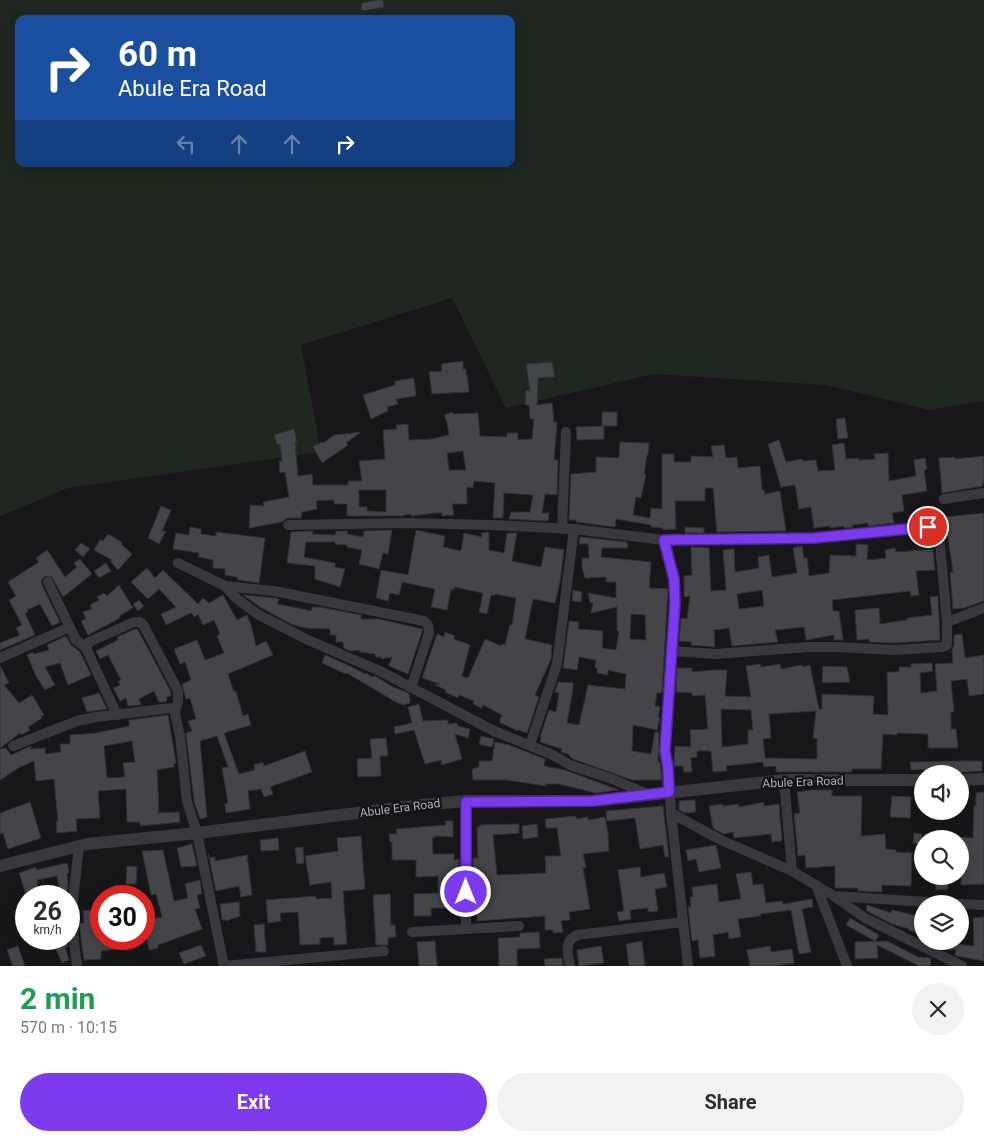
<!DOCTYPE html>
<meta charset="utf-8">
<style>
body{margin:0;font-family:Roboto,sans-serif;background:#f2f2f3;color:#2b2b33;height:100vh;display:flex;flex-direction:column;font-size:19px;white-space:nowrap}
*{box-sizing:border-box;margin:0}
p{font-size:16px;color:#7c7c81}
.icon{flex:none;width:28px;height:28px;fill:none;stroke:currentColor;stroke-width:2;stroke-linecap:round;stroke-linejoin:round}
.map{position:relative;height:966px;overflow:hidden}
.drawer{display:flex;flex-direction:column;background:#fff;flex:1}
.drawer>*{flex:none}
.banner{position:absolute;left:15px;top:15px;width:500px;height:152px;border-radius:10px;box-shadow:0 2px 12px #0003;background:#1a4fa0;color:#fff;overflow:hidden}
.buttons{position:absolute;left:914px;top:765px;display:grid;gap:10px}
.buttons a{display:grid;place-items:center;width:55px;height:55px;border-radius:50%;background:#fff;box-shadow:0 2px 12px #0003;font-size:25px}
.speed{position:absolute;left:15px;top:885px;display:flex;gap:10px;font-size:25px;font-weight:700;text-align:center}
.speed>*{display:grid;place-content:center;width:65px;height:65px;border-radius:50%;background:#fff;box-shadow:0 2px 12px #0003;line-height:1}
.speed small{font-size:12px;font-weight:400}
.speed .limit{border:8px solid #d22;background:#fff;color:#111}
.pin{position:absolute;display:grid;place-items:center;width:42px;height:42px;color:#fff;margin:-21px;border:2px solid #fff;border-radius:50%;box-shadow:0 1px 5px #0007}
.me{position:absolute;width:55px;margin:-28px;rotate:0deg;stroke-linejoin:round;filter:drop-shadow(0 0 4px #0008)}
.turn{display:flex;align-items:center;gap:18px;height:105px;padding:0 20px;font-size:22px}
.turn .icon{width:65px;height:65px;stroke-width:2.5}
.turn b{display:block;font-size:35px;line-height:42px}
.lanes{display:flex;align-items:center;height:48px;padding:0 20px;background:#0003;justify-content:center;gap:25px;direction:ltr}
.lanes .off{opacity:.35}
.round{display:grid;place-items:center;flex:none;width:52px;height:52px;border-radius:26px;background:#f2f2f3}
.headline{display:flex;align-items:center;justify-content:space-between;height:85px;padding:0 20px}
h1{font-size:30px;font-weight:700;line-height:38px;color:#1e9e55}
.action{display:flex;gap:10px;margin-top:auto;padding:10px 20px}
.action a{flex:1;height:58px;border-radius:30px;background:#7c3aed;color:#fff;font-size:20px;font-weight:700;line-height:58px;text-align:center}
.action a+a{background:#f2f2f3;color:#2b2b33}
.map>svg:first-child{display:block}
.green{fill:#1f2720;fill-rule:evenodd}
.building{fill:#444549;stroke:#313135;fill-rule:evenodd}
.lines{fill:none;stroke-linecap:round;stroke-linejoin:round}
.minor{stroke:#38393e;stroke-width:10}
.tertiary{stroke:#38393e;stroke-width:12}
.route-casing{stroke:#51269a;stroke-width:12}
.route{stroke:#7c3aed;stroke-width:9}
.labels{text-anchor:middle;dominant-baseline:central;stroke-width:4.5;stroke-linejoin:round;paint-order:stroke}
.street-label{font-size:12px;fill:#aaafb9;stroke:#121214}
</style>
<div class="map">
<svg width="984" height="966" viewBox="0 0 984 966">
<rect width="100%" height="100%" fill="#171719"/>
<path class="green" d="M0,0H984V401L929,410L826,385L654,374L506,408L452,298L301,345L321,452L68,488L0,516ZM19,19H511V164H19Z"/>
<g class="building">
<path d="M377,0H383L384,7L362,11L361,3Z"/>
<path d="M463,361V369H466V375L467,374L469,392L432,394L429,372L442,371L441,364Z"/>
<path d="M552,362L555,377L538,378L537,405L552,403L554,422H557L554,460H558L557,495L545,494L542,513H549L548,521L509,519L511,512H530L533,495L504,493L503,518H493L495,483L474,481L473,488L467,487V504H452L454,515L442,516V513H435L412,516L411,514L401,516H347V504H334V500L316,501L317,509L302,512L301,518H287L282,522L249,528L250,505L264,506L263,502L289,497L285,472L280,473L279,461H282L280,444H277L274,435L294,429L297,442H295L298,476L312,474L313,485H348V481H362L359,461L385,459L383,430L397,429L396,425L408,424L409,440L431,439L449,435L447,422L444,415L452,412L453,414L478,413L480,436L507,437V433H518V440L532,439L534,419H530L529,405H525L526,390L530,391L526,364ZM463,451L466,470H449L447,453ZM359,490H386V512L367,511V507H359Z"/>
<path d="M414,378L416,396L396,399L398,404L387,407L388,411L371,419L363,395L395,385V381Z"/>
<rect x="602" y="412" width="15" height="14"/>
<path d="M845,418L848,438L838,439L836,419Z"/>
<path d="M604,426V439L577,440L576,427Z"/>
<path d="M361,432L346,443L348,445L322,463L313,447L322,442L323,443L334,435Z"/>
<path d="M779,440L786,462L802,459L803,461L816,460L818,471L835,470L832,445L844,443L846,459L859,458V460L875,459L874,454L888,453L889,481L916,476L914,460L925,458L927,469L924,470L927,491L902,495L904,511L892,513L894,523L868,526V523L853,525V527L844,528V526L830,528V526L814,528L811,507L799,509L795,485L781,487L768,444Z"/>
<path d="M620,442L649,443L648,455H647L644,474H646L641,498L636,497L633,515L650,518L651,508L662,509V454H674V462H691V456L713,457L711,446L724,445L726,458L737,457L738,468L760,466L762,490H764L765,494L780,491L786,531L717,532L713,488H705V501H675L676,529L663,530V528L651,527V525L616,519L615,527L576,522V520H569L571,474L596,472V457L619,458Z"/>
<path d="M984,456V483H982L983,486L942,493L939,458L955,457V459Z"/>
<path d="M161,506L171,510L162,531H166L159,544L148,538Z"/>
<path d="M984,513V601L964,608L953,609L950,573L953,572L945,517Z"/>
<path d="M190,527L201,529V534L216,536V532L265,538L259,583L238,580L237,577L225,575V569L213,568V560L199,557V553L173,549L176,533L189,535Z"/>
<path d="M685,527L704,528V533H685Z"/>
<path d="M392,530L388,554L383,553L379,569L359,564L362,550L347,547V545L335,544V542H306L304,557L335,563V567L345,569L340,587L315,579V566L287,563L291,532L313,531L312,534L335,535L336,531H348L347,534L363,537L364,531Z"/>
<path d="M416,530L445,536L443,547L461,551L464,533L482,537L481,533L489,532V550L504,553L507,533H517L512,561L541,567L545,547L564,550L560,582L555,603L533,599L525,639L552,645L551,659L535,695L539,697L527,733L518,730V731L499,722L502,715L483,705L482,708L473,704L474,701L459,695L458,698L445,692L446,690L435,685L440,684L422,678L437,634L444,637L445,632L455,636L454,639L470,645L462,676L468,678L485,639L501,646L502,644L505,645L510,625H512L516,598L495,594L494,596L491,595L487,614L479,612L483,593L454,587V590L451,589L447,610L431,607L435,589L402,582L399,595L390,593L388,601L376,598L381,570L408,575Z"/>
<path d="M108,534L122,542L121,544L132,554L118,570L110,561L112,560L94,550L100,540L103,541Z"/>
<path d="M580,537L627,542L628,548H602L601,557L651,562L649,588L668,589L662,693H657L655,706L660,707L658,717L660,718L657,730L633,725L632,751L651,754L655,732H659L658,762H660L662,780H632L573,759L568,754L561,752L562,749L540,742L541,737H540L549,710L556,712L559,693L555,692L558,682L573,683V689L567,723L579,725L588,685L625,689L626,674L608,670V675L597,673V668H595L596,660L579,657L577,670L563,668L569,621L579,622L578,629L603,631L602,648L616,650L619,631H617V607L591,613L593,603H590L588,593L616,598V582H606V577L585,578L582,568V558H589L588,544H579ZM631,614L645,615L646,640L630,639Z"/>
<path d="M81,543L90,549L83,557L75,550Z"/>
<path d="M856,544L868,545L867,560L886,558L885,550L895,548L896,552L933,549L935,570L916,571L919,595L911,596L910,591L832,600L833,611H839L843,640H834V635L806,640L804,627L775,630L778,642L732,646L729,628L714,630L715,647L691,645L692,642L679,641L681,618L687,619L690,596L684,597V576L692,575L691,547L709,548L711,591L726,590L723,550L734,549L735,572L759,568L758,557L769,555L772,577L797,573L793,548L802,546L804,558H807L809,576L829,573L830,555L856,556ZM762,590L764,606L739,609L737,594Z"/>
<path d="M47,550L65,577L77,567L74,563L80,559L92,574L63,597L52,577L45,576L41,581L42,585L60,622L52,626L40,604L27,610L28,612L25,613L35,635L0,650V643L20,635L16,628L22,625L9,600L16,596L8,582L39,562L36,558Z"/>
<path d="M106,563L111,571L99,578L94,571Z"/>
<path d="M147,568L155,578L163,570L198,604L203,598L209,603L223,595L237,620L247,615L251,625L256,646L266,641L273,655L228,674L234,692L236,691L243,716L248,714L251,725L224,733L239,774L255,770L254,765L263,762L264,766L305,751L312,772L270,787L273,794L264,797L261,789L248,791L250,809L226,813L225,804L228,803L222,768L228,767L217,736L200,741L207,817L200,819L194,801L186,733L192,731L188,721L196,719L190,698L186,699L182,684L191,680L185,662L180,664L174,649L197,640L205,660L224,653L217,636L220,634L214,620L203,625L198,614L195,617L191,613L166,625L161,614L176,607L159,589L148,599L131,582Z"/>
<path d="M119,585L133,608L119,616L120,618L88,635L81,621L86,619L83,612L92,609L90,605L99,600L97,597L104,593L107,596Z"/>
<path d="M573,590L582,592L581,602L572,601Z"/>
<path d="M243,595L276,598L279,599L277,604L312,611V607H320L361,615V619H379L422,629V632L408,674L389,666L392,657L381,659V657H376L375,654L359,652L360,650L350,651L344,648L343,642H336V635H330V629L305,628L291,624L260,607Z"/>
<path d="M938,596L940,640L895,643L869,642V639L857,640L855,610L879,608L880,624L907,620V618L932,615L930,597Z"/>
<path d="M139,600L144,606L138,611L133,604Z"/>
<path d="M135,629L138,630L171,692V696L167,697L166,702H159L154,691L139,699L141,705L128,706L126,698L120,701L113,688L120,685L118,682L121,680L108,655L100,659L96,651L118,640L117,637Z"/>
<path d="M962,634L965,658L984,655V694L969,696L967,679L951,681L954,712H951V729H956L958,748H928V734L897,733V735L883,734L881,769H852V772H776V766L764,767L763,762L726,766L727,771L713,772L711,751H697V757L691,758L692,772H684L683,766H674L675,746L691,747L690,730L708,729L705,695L692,696V693L676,692L677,668H692V672L715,670H727L725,696L751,697L746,666L760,664L761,667L780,664L781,669L802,665L803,667L810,665L819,709H822V694L874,696L873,714L888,715L887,672H899V667H911V664L932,663L933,671L920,673L921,693L937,691L935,664L953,663L952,650L954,645V635ZM721,709L751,710L753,730H748V744L722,747ZM816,711L813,738L817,739V759L765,758L763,739L771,738L769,714Z"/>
<path d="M66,636L71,645L80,652L91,675L68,685L60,663L45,667L55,685L45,690L36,676L27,655L33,652L34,654L49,650L47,645Z"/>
<path d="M325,655L352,667L365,674L366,673L372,677L375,676L393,687L406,692L409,694L410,703L403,705L394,701L347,673L346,674L322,663Z"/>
<path d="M0,665L9,683L4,685L19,703L32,695L44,715L41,716L42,718L28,727L30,730L21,735L20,733L0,748Z"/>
<path d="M823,666L847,667L850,682L822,683Z"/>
<path d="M99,693L107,709L87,712L82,698Z"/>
<path d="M419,704L423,721L448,720V724L457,723L458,726L470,729L468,738L455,734L462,759L442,765L441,760L425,764L414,730L395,734L394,727L412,723L408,707Z"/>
<path d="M168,715L176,763L174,764V767L157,770L159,813L179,812L180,822L140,826V822H127L126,789L98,791L100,818L76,819L77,831L57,833L56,821H58L54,779L36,781L34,761L20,767L0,780V749L6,748L11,755L31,746V749L45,748V754L61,752L60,744H70V735L96,733L129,726V720ZM132,741L135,762L123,763L125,777L107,778L104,746Z"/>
<path d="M481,736L494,739L492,747L479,744Z"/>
<path d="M386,738L388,756H380L381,776L358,777L357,759L372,758L370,739Z"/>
<path d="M495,742L509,745L545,759L544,766L565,770L619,790L596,793L559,784H546V786L506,780H473L472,769L479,767V761H492Z"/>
<path d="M964,761H982V771L940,774L939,769L911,770L910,762Z"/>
<path d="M811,790H832V796H862L861,836L885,834L886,849L896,850V852L912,853L911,886L882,885V892L858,891V888H835V866L806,868L805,855L798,856L794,814L800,813L797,792Z"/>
<path d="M984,792V884L961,885L962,847H960V837L973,838L974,806H976V793Z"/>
<path d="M892,796L911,797L910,818L890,817Z"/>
<path d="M695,800L696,812L685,813L679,810V801Z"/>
<path d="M30,802L41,838L8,849L3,833L0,834V813Z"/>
<path d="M764,802V806L779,804L782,841L772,842L771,834L734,838L733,832L724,834L713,828L709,806L723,804V806L739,804V807Z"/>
<path d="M663,806L669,857H665L663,845L640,849L635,818L607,821L606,811Z"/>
<path d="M576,816V819L588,817V820L605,817L608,833L609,851L583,854L586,867L583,868L590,909L569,912L570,920L561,921L563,932L553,933V930H545V916L477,921L476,874H474L473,867V858H478L477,827H480V825L519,824V833L493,835L497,875L546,873L545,856H561L557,828H546L545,819Z"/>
<path d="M445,821H453V837L435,836V838H432L433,854H454V860L459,859V904H451V908H431V916H414V894L438,893V876L416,877V860H392V842H390L389,834H397L396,829L446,825Z"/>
<path d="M537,824L538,837L523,839L522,826Z"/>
<path d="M914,833L922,834V844L913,843Z"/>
<path d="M361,836L365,889L343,891L347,944L334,945V937L320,938V944L300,945L298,912L280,913L281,921L268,923L266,900L316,896V899L332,898L331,882L310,885L305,856L338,851L337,838Z"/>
<path d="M278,838L279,850L261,851L260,840Z"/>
<path d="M192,844L197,866L181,867L177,848Z"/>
<path d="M716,845L721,868L699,872L696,859L688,861L686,850Z"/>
<path d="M303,847L304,863L297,864L295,848Z"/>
<path d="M163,850L174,901L188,898L185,884L200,880L202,894L197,895L200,908L195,909L202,929L158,945V948L149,950L146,936H144V920L162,917L156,894L151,895L142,851Z"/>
<path d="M208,853L210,858L215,857V861L247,855L252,895L241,897L239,886L216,891Z"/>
<path d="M67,863L69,872L67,874L68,882L67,894L60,895L57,876L37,880L38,890L26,894L19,873L36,867V870Z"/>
<path d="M127,866L137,867L136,884H126Z"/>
<path d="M640,867L641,877L664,873L667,887L655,889L658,911L648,912V908L630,910L631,919L619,921L617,912L624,911L618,870Z"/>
<path d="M751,872L753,885L763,884L766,903L782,901L783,904L812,899L813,907L802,909L811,952L799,954L791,910L760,914L761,916L738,919L741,937L729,939L728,932L713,935L715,956L700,958L698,940L692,941L688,907H691L690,897H693L692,887L717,884L719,902L741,899L736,874Z"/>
<path d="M935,876H947L948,889L936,890Z"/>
<path d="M390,894L391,925H395L396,937L388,938V945H376L373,895Z"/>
<path d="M239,902L240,916L226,921V920H222L220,904Z"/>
<path d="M867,905L891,913L892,910L922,917V934L908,930L909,929L892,924L869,912L866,910Z"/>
<path d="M101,909V939H125L126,948L101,951V959L84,960L79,924L84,923L83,911Z"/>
<path d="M984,917V961L957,956L955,955L956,950L943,949L927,941L974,946L973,918Z"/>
<path d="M850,918L879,935L875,941L846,925Z"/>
<path d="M264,924L266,952H256L254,925Z"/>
<path d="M539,932L540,948L517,949V966H499L498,938L520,937V933Z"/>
<path d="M52,939H67L68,947H65L69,960L62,963L56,949H54Z"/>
<path d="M435,941L437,966H419L417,942Z"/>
<path d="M642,941L645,966H629L626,944Z"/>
<path d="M887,941L918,957L931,958L930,966H919L877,945L878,958L855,959V942Z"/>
<path d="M201,945L206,956L184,964L179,953Z"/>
<path d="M18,946L25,966H13L7,950Z"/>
<path d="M601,946L604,963L579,966L577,950Z"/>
<path d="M770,946L771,952L792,949L794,963L774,966H750L747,950Z"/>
<path d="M562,958L563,966H545L544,959Z"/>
</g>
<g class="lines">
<g class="minor">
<path d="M944,499L984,493"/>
<path d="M288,525L405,523L492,525L574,529L664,540L815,538L928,527L935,529L939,534L947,622V645L942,647L895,650L836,647H808L716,654L671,651"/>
<path d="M562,529L566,432"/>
<path d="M664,540L674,579L675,602L665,751L669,775L671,813L721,840L792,871L834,896L959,904"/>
<path d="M178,563L225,586L237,599L259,615L308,640L380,671L494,731L553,755L570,765L612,779L650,795"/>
<path d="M48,582L76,640L86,648"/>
<path d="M225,586L274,591L424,621L428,625L429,633L411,688"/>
<path d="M947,622L984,608"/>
<path d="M0,658L70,627"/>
<path d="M117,715L86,648L89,642L134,622H140L144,626L178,691V702L175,711"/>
<path d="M530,745L557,664L574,529"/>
<path d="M13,746L77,721L96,717L171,708L174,709L180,736L187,802L197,833L224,966"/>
<path d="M784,780L792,871"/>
<path d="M466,801V929"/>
<path d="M671,813L688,966"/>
<path d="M816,885L847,966"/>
<path d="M834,896L865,918L962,966"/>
<path d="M960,904L984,905"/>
<path d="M412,932L519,926"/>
<path d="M77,966L71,918L79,846"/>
<path d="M224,966L384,951"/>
<path d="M570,966C568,953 563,942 577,935L683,922"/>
</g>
<g class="tertiary">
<path d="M960,780L984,779"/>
<path d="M0,866L87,844L197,833L421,805L466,801H593L784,780H922"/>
</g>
</g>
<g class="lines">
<g class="route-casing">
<path id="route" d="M466,892V802L593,801L669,792L668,768L665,751L675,602L674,579L664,540L814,538L928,527"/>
</g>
<use href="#route" class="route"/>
</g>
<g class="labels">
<g class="street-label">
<text transform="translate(803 782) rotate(-2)">Abule Era Road</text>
<text transform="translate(400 808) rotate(-7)">Abule Era Road</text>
</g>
</g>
</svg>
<div class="buttons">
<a><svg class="icon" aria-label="sound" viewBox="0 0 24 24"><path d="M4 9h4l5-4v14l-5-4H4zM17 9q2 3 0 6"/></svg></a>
<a><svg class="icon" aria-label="search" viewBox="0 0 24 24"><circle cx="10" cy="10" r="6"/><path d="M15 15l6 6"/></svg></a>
<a><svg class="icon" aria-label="layers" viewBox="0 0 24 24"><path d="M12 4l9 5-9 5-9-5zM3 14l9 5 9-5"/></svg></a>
</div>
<div class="speed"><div>26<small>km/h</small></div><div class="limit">30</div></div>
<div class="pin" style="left:928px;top:527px;background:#d93025"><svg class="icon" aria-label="arrive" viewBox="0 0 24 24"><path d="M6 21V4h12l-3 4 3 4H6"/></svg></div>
<svg class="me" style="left:466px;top:892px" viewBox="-20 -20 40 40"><circle r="17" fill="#7c3aed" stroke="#fff" stroke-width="3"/><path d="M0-11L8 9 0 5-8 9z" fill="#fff"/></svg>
<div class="banner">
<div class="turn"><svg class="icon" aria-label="right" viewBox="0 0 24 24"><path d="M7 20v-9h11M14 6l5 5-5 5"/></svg><div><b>60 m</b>Abule Era Road</div></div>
<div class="lanes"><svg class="icon off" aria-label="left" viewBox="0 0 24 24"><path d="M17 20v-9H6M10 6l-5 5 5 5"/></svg><svg class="icon off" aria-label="ahead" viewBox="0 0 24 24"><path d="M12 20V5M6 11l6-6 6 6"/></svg><svg class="icon off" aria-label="ahead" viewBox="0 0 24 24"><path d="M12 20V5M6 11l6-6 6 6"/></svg><svg class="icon" aria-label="right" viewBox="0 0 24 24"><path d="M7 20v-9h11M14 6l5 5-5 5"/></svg></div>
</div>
</div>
<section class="drawer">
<div class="headline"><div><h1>2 min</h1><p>570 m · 10:15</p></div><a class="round"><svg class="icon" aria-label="close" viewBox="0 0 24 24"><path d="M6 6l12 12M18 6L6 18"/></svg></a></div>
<div class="action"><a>Exit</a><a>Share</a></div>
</section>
